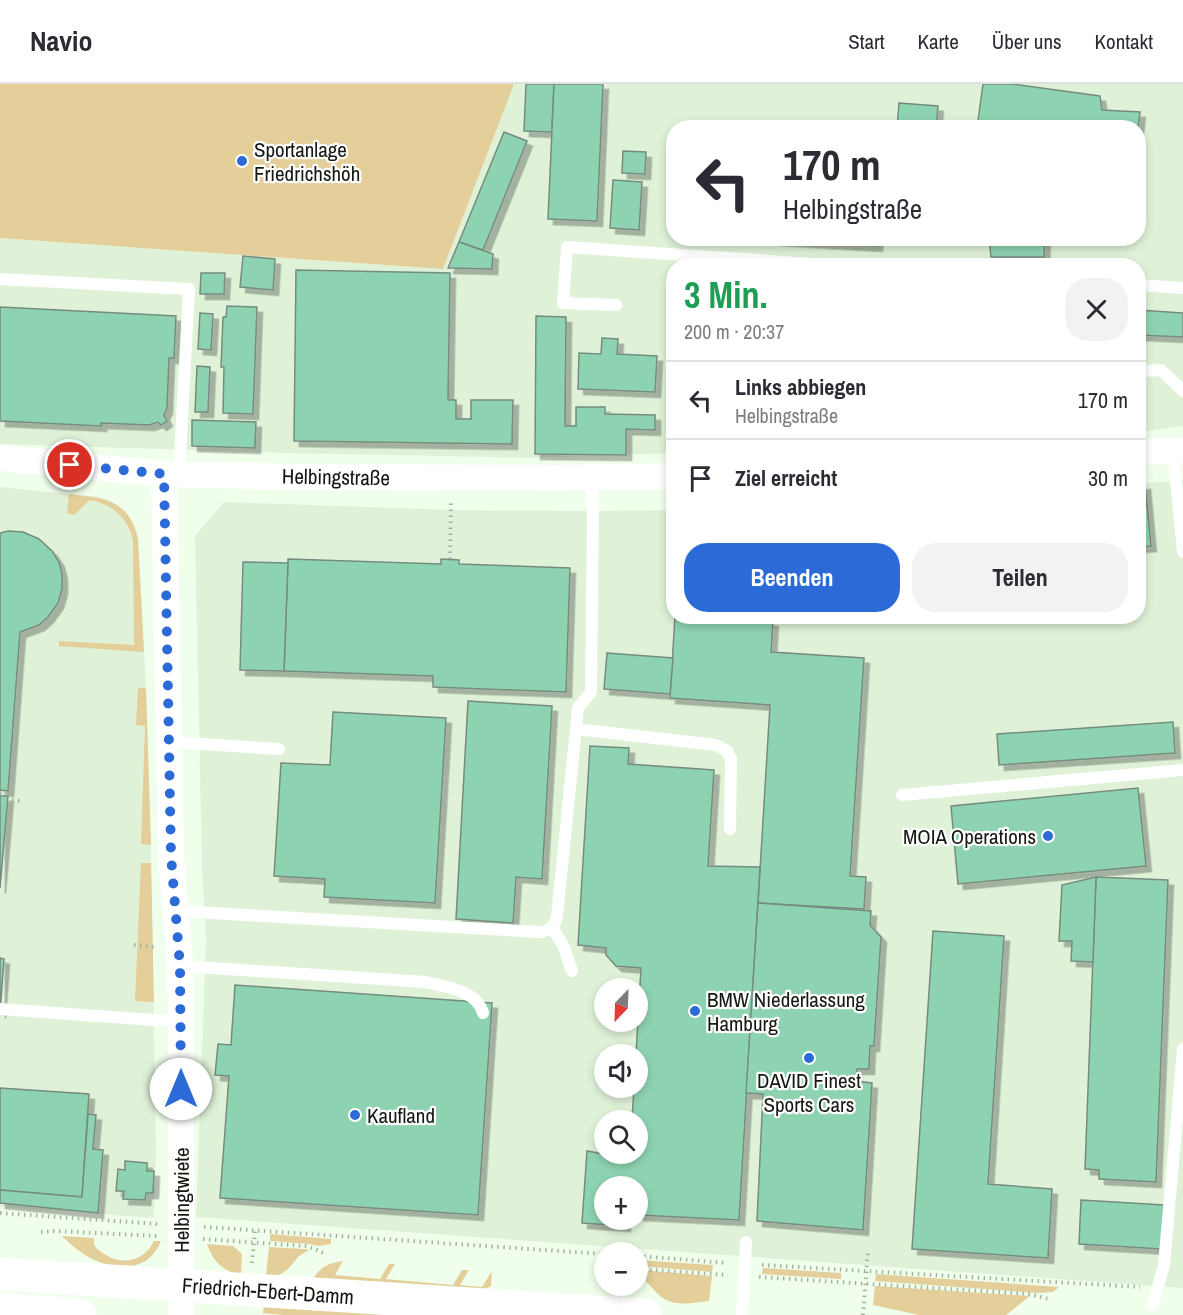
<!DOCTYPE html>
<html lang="de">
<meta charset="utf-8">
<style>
body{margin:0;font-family:"Archivo Narrow",sans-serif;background:#f2f2f3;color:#2b2b33;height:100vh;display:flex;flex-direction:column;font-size:22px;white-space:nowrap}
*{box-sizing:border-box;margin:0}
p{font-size:20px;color:#7c7c81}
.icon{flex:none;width:33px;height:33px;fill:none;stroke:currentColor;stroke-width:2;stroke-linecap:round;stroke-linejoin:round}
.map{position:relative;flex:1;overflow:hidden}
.details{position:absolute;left:666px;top:174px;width:480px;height:366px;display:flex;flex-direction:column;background:#fff;border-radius:24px;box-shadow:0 3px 9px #0003}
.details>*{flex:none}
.top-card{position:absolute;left:666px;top:36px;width:480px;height:126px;border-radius:24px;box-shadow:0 3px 9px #0003;background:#fff;color:#2b2b33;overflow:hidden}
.needle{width:39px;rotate:203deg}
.tools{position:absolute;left:594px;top:894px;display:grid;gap:12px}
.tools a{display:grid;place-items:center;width:54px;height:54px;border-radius:50%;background:#fff;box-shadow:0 3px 9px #0003;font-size:30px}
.pin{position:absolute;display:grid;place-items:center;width:51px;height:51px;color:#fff;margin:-26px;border:3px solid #fff;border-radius:50%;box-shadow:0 2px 6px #0007}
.me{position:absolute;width:66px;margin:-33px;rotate:0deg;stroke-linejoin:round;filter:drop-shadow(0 0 4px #0008)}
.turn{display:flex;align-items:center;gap:21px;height:126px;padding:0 18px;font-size:27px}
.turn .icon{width:78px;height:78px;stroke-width:2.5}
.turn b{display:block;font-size:42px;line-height:51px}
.round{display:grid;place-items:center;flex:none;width:63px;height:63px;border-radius:24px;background:#f2f2f3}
.headline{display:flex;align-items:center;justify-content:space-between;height:102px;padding:0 18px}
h1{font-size:36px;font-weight:700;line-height:45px;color:#1e9e55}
.primary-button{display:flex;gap:12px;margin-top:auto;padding:12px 18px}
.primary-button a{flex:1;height:69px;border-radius:24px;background:#2b6ad7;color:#fff;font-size:24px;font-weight:700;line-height:69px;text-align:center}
.primary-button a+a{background:#f2f2f3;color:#2b2b33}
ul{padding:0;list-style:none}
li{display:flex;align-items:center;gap:18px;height:78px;padding:0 18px;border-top:2px solid #e1e1e2}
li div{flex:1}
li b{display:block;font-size:22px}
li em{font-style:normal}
header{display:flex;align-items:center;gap:36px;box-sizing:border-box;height:84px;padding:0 30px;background:#fff;border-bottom:2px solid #e1e1e2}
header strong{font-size:28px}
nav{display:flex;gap:33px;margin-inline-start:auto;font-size:21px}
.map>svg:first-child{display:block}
.built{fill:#dff2d8;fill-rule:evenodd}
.green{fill:#e4ce99}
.building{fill:#8ed3b1;stroke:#768c80;stroke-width:1.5;filter:url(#shadow)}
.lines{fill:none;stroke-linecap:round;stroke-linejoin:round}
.path{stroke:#a7b2a3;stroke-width:4;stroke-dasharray:1.5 4.5;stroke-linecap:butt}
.service{stroke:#fff;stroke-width:12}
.minor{stroke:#fff;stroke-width:26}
.secondary{stroke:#fff;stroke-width:33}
.route{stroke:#2b6ad7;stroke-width:10;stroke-dasharray:0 18}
.poi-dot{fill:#2b6ad7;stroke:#fff;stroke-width:2}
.labels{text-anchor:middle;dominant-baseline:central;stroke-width:4.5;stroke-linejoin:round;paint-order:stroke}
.poi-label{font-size:21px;fill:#131811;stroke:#fff;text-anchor:start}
.street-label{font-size:21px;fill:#131811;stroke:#fff}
</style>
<header>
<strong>Navio</strong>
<nav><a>Start</a><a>Karte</a><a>Über uns</a><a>Kontakt</a></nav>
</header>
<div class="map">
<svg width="1183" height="1231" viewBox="0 0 1183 1231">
<defs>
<filter id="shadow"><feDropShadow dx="5.5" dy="5.5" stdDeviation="0" flood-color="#0004"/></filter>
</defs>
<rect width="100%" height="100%" fill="#f0ffeb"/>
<g class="built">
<path d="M514,0H1183V342L1139,348L1138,182H674L673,369L534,374L287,369L0,360V154L443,185ZM674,44H1138V154H674Z"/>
<path d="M1183,396V1204L196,1133L206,858L202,782L195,452L224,418L454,426L593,427L673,426L674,532H1138L1139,400ZM604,904H638V938H604ZM604,970H638V1004H604ZM604,1036H638V1070H604ZM604,1102H638V1136H604Z"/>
<path d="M0,403L98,413L108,416L125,427L131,436L136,446L138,455L146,604L151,761L156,1069L154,1134L0,1123Z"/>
</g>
<g class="green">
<path d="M0,0H514L443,185L0,154Z"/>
<path d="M69,410C104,414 129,415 138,455L144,568L59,562V557L134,561L133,456C128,434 112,420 90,416L74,431L67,429Z"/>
<path d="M138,604H146L151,761L141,760L145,642L136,641Z"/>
<path d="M141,779H151L154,918L135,917Z"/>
<path d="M270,1150L331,1155V1160L319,1162L309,1160L270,1157Z"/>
<path d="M62,1152L94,1154C93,1164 98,1166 106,1171C124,1182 145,1176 154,1157H161C152,1177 141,1183 119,1182C96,1181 78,1168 62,1152Z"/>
<path d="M207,1160L233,1162L242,1170L241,1191C223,1187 213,1178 207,1160Z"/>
<path d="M269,1163L304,1165L309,1166L299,1172L288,1185L281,1190L269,1193L266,1191Z"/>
<path d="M638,1176L713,1181L712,1188L638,1182Z"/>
<path d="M343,1177L335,1191L380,1195L389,1180H395L386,1195L453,1201L462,1186H469L460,1201L482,1203L492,1187L491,1202L477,1209L313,1196C319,1183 329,1179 343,1177Z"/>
<path d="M763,1184L841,1189V1195L762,1190Z"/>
<path d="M640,1186L712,1192L709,1217C693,1219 671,1224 658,1210C651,1203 646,1196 638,1190V1187Z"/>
<path d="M876,1190L1059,1203L1053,1208L1038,1209L875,1197Z"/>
<path d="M875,1202L1030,1212L1006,1231H919L873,1221Z"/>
<path d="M264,1221L381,1230L383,1231H284L263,1229Z"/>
</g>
<g class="building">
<path d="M526,0H554L552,48L524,47Z"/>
<path d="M554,0H603L597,137L548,135Z"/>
<path d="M983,0H1012L1100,12L1102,26L1140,28L1138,44H977Z"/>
<path d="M899,19L938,22L936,44H897Z"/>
<path d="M787,38L841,41V44H787Z"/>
<path d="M504,48L527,57L483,166L459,158Z"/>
<path d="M623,67L646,68L645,90L622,89Z"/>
<path d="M613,96L642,98L639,146L610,144Z"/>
<path d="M775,154H878L877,162L775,156Z"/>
<path d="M989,154H1045L1044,173H991Z"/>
<path d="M459,158L493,170L492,185L448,184Z"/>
<path d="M243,172L275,175L273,206L240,203Z"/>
<path d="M296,186L450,189L448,316H456V335H471V316H513L512,360L294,357Z"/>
<path d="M201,189H225L224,210H200Z"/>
<path d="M227,222L257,223L253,330L223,329L224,283H221L223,233H226Z"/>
<path d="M0,223L176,232L174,274H169L167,324L164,331L167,337L161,341L158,338L149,341L101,339V342L0,337Z"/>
<path d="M1138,226L1183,229V253L1138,251Z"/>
<path d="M200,229L213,230L211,266L198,265Z"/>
<path d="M536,232L566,233L565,342H576V323H605V330L655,331V346L626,345V371L535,370Z"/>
<path d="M602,254L618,255L617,270L657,272L655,308L578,305L579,269L601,270Z"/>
<path d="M197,282L210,283L208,328H195Z"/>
<path d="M192,336L256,338L255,364L192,362Z"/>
<path d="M1145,400L1151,462L1138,463V401Z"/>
<path d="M8,447L23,448L39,455L52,467L59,478L62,490V505L58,519L48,533L39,541L20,548L8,707L0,706V449Z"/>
<path d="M288,475L441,480V475L459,476V480L570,484L566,608L433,603V592L284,587Z"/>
<path d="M243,478L288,479L284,587L240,586Z"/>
<path d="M675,532H703L773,537L771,568L864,574L850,792L866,793L864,825L758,819L770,621L670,614Z"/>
<path d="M607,569L673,574L670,610L604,605Z"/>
<path d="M468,617L552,622L542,795L516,793L513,839L456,835Z"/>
<path d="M333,628L446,634L435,819L324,813L325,795L274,792L281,679L330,681Z"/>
<path d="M1173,638L1175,669L999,681L997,650Z"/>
<path d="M590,662L629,664L628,680L714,686L708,782L760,783L739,1136L638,1131V1102H604V1136H625V1142L582,1139L587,1067L604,1070H638V1036H632L634,1004H638V970H636L641,884L616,882L606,871V864L578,861Z"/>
<path d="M1138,704L1146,782L958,800L951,722Z"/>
<path d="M0,712H8L0,804Z"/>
<path d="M1096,793L1168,796L1156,1098L1099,1095V1086L1085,1085Z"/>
<path d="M1096,793L1093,878L1071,877L1072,857H1059L1062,801Z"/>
<path d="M758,819L871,827L870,841L881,853L874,962H870L869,985H857L856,997L872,999L863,1146L757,1137L763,1010L746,1009Z"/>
<path d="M933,847L1004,852L988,1100L1052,1105L1048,1174L912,1165Z"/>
<path d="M0,874L4,875L0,929Z"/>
<path d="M235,901L492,919L478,1131L220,1114L229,992L215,991L218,960L231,961Z"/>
<path d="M0,1004L89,1010L82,1113L0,1106Z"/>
<path d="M88,1030L96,1031L93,1065L103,1066L98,1129L0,1119V1106L82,1113Z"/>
<path d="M125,1077L147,1079V1087H154L153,1109H146L145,1116L123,1115L124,1107H116L118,1085L125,1086Z"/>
<path d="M1081,1116L1164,1121L1162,1165L1079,1160Z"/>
</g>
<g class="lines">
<g class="path">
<path d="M450,475L451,416"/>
<path d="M0,709L11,710V716L20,717"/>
<path d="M134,861L154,863"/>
<path d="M0,1129L158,1140"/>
<path d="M204,1143L604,1170"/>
<path d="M41,1148L56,1147L157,1152"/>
<path d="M203,1155L305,1162L315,1165L327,1171"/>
<path d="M638,1172L727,1179"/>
<path d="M252,1179L255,1147"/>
<path d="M762,1181L1140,1203"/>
<path d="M638,1185L728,1191"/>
<path d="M603,1188H604"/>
<path d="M759,1193L1030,1210L1049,1215"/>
<path d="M863,1231L868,1166"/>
</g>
<g class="service">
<path d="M0,195L189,205L179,390"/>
<path d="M1138,201L1183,204"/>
<path d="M616,221L563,219L567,163L842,182"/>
<path d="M1138,287L1161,286L1183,307"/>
<path d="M1173,367L1183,468"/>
<path d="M576,645L716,661L727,667L731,675L730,745"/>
<path d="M169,658L279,665"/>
<path d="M902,711L1183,686"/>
<path d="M176,827L539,848C549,847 555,843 557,832L578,624L591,608L593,427L591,394"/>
<path d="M552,844L563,861L572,887"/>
<path d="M180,882L425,898C445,903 477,906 483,929"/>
<path d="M0,925L181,938"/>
<path d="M1153,1221L1164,1181L1183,965"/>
<path d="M742,1231L746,1158"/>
</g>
<g class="minor">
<path d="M1138,369L1183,366"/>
<path d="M0,374L164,390L300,393L557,394L674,392"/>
<path d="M164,390L171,772L180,882L181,938V1231"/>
</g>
<g class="secondary">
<path d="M0,1190L645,1231"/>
<path d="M0,1225L80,1231"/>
</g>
</g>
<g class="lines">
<path class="route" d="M70,381L164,390L171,772L180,882L181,1005"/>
</g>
<g class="poi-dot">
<circle cx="242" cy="77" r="6"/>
<circle cx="1048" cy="752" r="6"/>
<circle cx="695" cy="927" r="6"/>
<circle cx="809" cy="974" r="6"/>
<circle cx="355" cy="1031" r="6"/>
</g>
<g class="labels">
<g class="poi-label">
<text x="254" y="65">Sportanlage<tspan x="254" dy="24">Friedrichshöh</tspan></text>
<text x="1036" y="752" text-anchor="end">MOIA Operations</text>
<text x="707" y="915">BMW Niederlassung<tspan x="707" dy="24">Hamburg</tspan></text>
<text x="809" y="996" text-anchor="middle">DAVID Finest<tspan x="809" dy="24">Sports Cars</tspan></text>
<text x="367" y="1031">Kaufland</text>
</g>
<g class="street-label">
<text transform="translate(336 393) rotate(1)">Helbingstraße</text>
<text transform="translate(181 1116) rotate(-90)">Helbingtwiete</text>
<text transform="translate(268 1207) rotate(4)">Friedrich-Ebert-Damm</text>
</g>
</g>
</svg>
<div class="tools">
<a><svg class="needle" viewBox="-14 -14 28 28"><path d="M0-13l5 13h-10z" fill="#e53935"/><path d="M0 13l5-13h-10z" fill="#7c7c81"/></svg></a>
<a><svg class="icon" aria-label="sound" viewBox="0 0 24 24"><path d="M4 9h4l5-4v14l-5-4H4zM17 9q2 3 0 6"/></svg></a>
<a><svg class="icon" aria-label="search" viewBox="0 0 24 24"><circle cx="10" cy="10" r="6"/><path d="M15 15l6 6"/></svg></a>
<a>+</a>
<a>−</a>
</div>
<div class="pin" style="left:70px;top:381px;background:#d93025"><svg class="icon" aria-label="arrive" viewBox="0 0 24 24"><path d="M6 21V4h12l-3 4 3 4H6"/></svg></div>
<svg class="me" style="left:181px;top:1005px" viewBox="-20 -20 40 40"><circle r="19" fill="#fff"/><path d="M0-13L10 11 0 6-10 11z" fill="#2b6ad7"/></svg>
<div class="top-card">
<div class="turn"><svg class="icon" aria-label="left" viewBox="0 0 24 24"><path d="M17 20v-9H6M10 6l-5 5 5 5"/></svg><div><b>170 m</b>Helbingstraße</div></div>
</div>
<section class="details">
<div class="headline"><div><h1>3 Min.</h1><p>200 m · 20:37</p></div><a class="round"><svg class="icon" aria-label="close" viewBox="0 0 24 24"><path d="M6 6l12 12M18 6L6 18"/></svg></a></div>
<ul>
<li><svg class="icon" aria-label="left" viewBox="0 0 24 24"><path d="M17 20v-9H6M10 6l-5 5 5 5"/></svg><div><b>Links abbiegen</b><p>Helbingstraße</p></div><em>170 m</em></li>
<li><svg class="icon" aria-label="arrive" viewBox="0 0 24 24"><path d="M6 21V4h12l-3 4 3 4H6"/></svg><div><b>Ziel erreicht</b></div><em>30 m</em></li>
</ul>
<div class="primary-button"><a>Beenden</a><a>Teilen</a></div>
</section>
</div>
